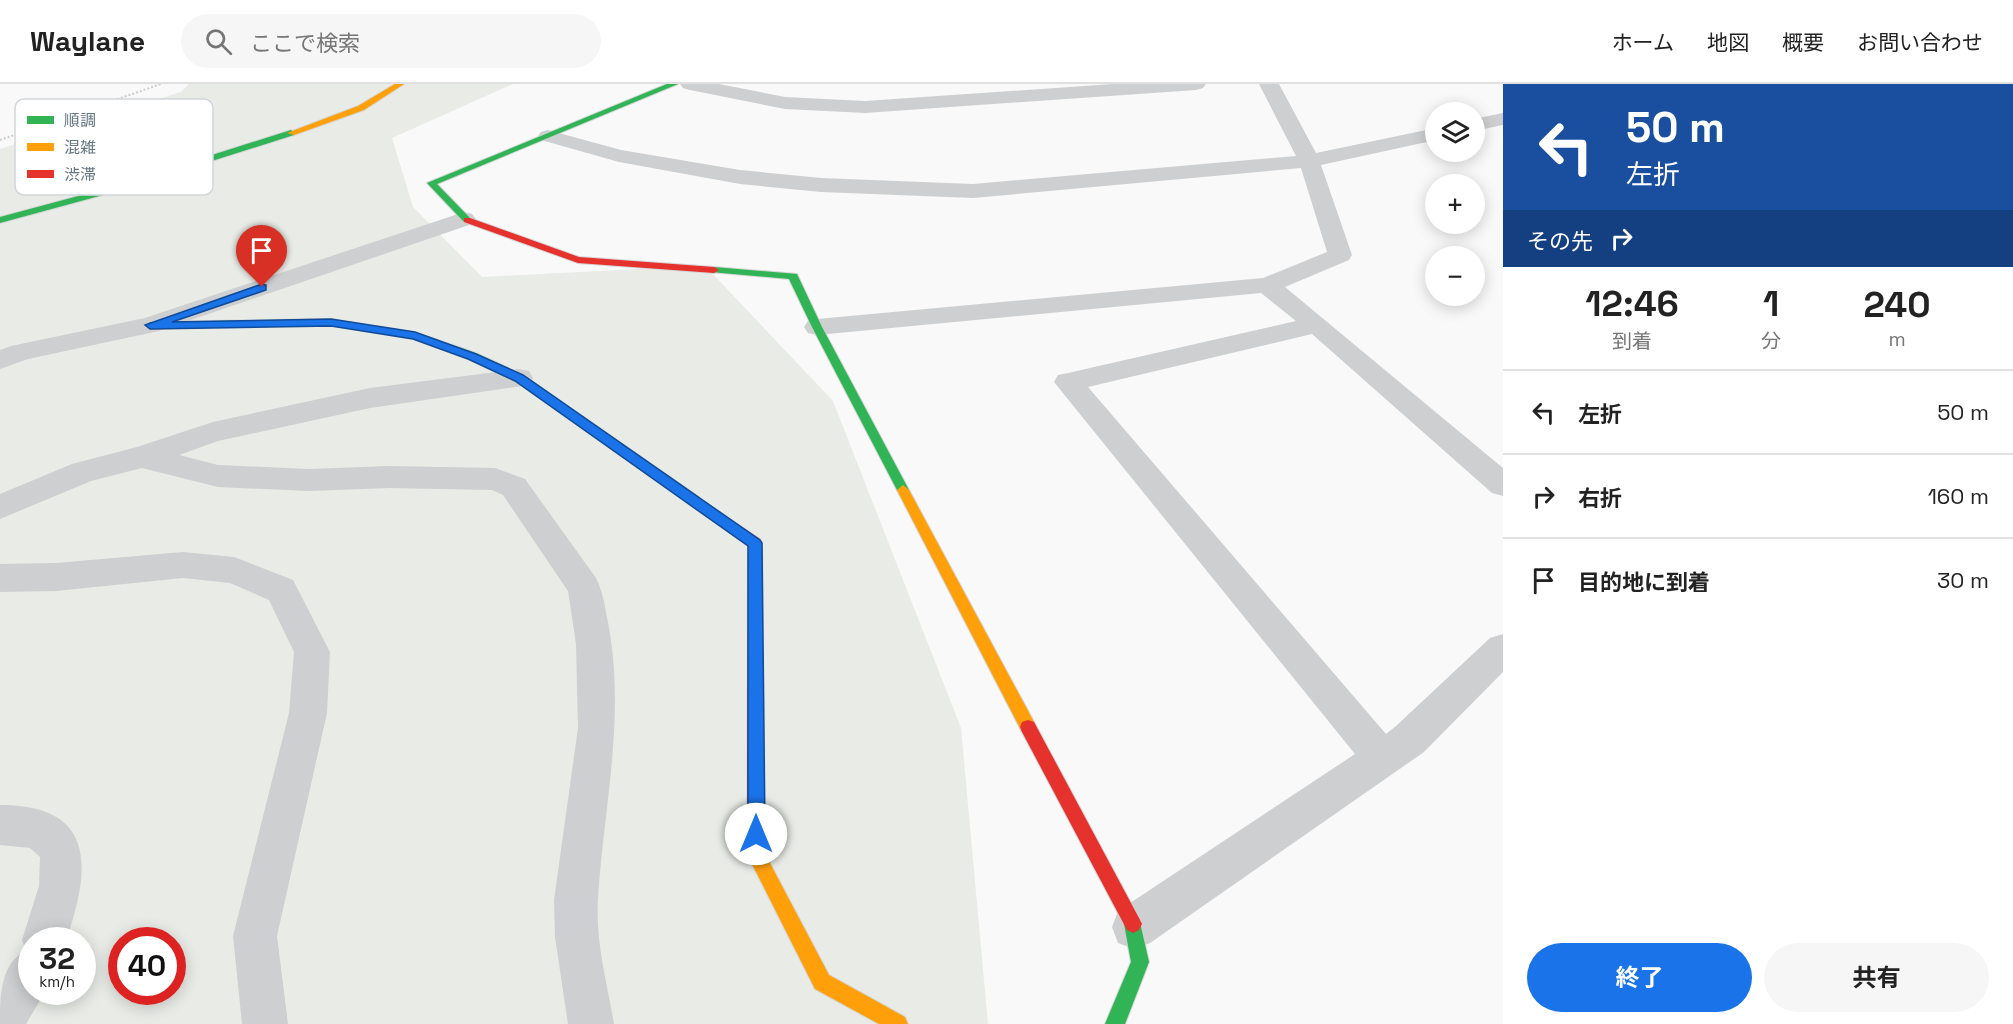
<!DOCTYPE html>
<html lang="ja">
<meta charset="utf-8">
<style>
body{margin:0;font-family:"Space Grotesk","Noto Sans JP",sans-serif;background:#f6f6f6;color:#222;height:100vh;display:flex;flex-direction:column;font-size:22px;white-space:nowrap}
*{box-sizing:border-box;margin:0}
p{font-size:20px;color:#767676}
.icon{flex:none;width:33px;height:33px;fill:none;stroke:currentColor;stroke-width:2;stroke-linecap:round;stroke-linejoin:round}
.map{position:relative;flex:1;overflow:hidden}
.sheet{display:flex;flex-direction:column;background:#fff;width:510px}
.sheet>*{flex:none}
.guide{background:#1a4fa0;color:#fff;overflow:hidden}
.fabs{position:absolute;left:1425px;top:18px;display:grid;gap:12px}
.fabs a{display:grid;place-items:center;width:60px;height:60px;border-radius:50%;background:#fff;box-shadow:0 3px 15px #0003;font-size:30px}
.speed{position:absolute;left:18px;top:843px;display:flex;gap:12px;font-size:30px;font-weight:700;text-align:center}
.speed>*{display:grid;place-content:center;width:78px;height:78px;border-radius:50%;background:#fff;box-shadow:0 3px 15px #0003;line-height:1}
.speed small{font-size:15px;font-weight:400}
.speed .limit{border:9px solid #d22;background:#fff;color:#111}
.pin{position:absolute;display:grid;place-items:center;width:51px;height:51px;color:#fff;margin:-62px -26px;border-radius:50% 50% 50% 0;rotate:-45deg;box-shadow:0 0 6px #0007}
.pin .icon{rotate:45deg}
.me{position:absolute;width:66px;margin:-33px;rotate:0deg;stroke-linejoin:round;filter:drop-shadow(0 0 4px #0008)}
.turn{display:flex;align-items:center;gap:21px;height:126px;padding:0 24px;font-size:27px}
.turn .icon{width:78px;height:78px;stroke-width:2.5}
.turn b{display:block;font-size:42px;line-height:51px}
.then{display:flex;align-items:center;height:57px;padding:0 24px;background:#0003;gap:12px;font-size:22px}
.eta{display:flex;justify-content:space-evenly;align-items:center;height:102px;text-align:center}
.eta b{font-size:36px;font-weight:700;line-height:42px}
.button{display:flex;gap:12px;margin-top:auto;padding:12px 24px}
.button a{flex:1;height:69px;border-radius:36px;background:#1a73e8;color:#fff;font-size:24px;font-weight:700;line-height:69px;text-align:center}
.button a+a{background:#f6f6f6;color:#222}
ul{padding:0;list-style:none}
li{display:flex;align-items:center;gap:18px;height:84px;padding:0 24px;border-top:2px solid #e0e0e0}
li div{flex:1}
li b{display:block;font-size:22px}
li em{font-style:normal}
header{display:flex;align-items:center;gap:36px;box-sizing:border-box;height:84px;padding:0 30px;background:#fff;border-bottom:2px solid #e0e0e0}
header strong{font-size:28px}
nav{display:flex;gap:33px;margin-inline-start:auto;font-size:21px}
.search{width:420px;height:54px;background:#f6f6f6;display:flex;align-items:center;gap:15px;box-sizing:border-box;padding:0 21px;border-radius:33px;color:#767676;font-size:22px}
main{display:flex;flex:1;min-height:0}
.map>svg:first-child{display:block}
.green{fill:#e8ebe6;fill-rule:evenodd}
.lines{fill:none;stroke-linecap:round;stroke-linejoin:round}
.fast-casing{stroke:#d5d6d7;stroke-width:2}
.slow-casing{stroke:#d5d6d7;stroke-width:2}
.jam-casing{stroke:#d5d6d7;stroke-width:2}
.path{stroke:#cbcccd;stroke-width:2;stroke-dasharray:2 2;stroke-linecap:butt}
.street{fill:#cecfd0;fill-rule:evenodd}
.fast{fill:#30b455;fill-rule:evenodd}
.slow{fill:#ff9f0a;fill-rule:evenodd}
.jam{fill:#e5322d;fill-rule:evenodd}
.route{fill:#1a73e8;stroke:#114b97;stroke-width:1.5}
.key{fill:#fff;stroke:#d1d6da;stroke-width:1.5}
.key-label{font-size:16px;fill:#657683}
</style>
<header>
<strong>Waylane</strong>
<div class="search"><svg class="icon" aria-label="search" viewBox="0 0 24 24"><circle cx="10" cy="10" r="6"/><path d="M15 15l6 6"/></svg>ここで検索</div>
<nav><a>ホーム</a><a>地図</a><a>概要</a><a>お問い合わせ</a></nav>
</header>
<main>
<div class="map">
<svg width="1503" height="940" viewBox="0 0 1503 940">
<rect width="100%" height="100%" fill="#f9f9f9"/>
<path class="green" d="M189,0H513L392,54L413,123L482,193L656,184L709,186L833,317L961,644L988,940H0V65L181,8ZM32,856H82V908H32ZM122,856H172V908H122Z"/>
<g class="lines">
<g class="fast-casing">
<g id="fast">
<path d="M667,0H678L437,100L470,134V138H464L427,99Z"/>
<path d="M291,46L295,49L294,51L114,108L0,139V133L108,104Z"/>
<path d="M714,183L797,190L822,243L909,406L907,409L903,411L897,406L812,243L789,195L710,188L709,186Z"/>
<path d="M331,235L419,250L476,269L523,291L699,413L700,416L694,421L689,419L515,297L468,275L413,255L331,241L150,244L145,241L150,238Z"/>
<path d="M1133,831L1139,834L1149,878L1125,940H1105L1131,878L1124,840L1127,834Z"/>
</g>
</g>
<g class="slow-casing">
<g id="slow">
<path d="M395,0H404L364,26L294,51L287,49L358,22Z"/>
<path d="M903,401L909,406L1034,638L1036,643L1034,648L1028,650L1022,648L897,406Z"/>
<path d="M756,761L762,764L829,891L905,933L908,940H879L815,905L750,776L747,770L750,764Z"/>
</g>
</g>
<g class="jam-casing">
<g id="jam">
<path d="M464,134H470L579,173L714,183L719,186L714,189L578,179L464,138Z"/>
<path d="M694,411L760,455L762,459L765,770L762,776L756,779L750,776L747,770L748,461L689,419L688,416Z"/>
<path d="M1028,636L1034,638L1139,834L1142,840L1139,846L1133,849L1127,846L1022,648L1020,643L1022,638Z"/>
</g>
</g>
<path class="path" d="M0,56L161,0"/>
<g class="street">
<path d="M680,0H719L785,13L865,17L1113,0H1206L1203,4L1196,6L865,29L785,25L690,6L683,4Z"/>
<path d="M1259,0H1279L1316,69L1436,44V56L1321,81L1352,171L1349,176L1285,203L1503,384V412L1492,409L1312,250L1088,303L1386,650L1396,642L1490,554L1503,550V588L1424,668L1150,859L1134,865L1118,859L1112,843L1118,827L1355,670L1054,298L1058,291L1068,289L1296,237L1261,209L817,251L808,249L804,243L808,237L817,235L1263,194L1327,168L1301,84L973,114L821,108L740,100L619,78L541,56L538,52L541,48L548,46L621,66L740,86L821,94L973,100L1296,72Z"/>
<path d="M1503,29V41L1474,47V35Z"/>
<path d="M464,128L472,130L476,135L472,140L159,247L28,275L0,285V266L11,262L145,234Z"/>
<path d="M519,285L529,287L533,294L529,301L370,324L218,357L179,371L218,381L309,385L389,382L495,384L525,395L596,494C603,508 605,523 608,538C626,633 604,720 598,814C595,856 607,899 614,940H568L555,853L554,816L578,644L576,560L568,507L503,411L492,406L389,404L309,407L218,403L142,384L91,397L0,435V410L72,380L137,363L213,338L370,304Z"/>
<path d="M183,468L234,473L293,496L330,568L327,629L277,852L288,940H242L233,852L289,629L294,568L269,516L230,499L183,494L56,507L0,508V480L56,479Z"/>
<path d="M0,721C97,721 91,785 66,856H32V908H45L26,940H0C0,913 0,879 26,867L22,856L39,802L40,773L30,764L0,761Z"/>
</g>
<use href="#fast" class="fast"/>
<use href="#slow" class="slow"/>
<use href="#jam" class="jam"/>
</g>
<path class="route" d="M262,200L266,201V206L172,238L331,235L415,248L476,270L523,291L760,456L762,459L765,750L762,756L756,758L750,756L748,750V462L515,297L468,275L413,255L331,242L150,245L145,241Z"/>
<rect x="15" y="15" width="198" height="96" rx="9" class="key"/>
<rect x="27" y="32" width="27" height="8" fill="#30b455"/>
<rect x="27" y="59" width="27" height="8" fill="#ff9f0a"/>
<rect x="27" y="86" width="27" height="8" fill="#e5322d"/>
<g class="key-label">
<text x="64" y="42">順調</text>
<text x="64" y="69">混雑</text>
<text x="64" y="96">渋滞</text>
</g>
</svg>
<div class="fabs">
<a><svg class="icon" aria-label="layers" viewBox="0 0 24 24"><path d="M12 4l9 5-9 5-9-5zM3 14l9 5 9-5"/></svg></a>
<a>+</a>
<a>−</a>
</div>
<div class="speed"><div>32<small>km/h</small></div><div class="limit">40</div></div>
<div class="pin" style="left:262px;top:203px;background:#d93025"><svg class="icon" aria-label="arrive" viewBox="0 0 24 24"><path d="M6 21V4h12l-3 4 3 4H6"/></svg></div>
<svg class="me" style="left:756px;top:750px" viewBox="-20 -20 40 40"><circle r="19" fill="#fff"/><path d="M0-13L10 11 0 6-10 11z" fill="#1a73e8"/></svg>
</div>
<section class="sheet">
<div class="guide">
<div class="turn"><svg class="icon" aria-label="left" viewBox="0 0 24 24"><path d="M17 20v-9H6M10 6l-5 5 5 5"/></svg><div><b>50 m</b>左折</div></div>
<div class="then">その先<svg class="icon" aria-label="right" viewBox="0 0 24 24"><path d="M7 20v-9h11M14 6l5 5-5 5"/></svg></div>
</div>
<div class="eta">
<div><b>12:46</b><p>到着</p></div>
<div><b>1</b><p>分</p></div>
<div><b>240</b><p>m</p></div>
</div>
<ul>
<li><svg class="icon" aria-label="left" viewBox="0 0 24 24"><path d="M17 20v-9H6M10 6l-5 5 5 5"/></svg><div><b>左折</b></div><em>50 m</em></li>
<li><svg class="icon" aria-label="right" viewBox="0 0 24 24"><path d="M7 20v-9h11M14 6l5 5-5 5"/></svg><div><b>右折</b></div><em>160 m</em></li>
<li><svg class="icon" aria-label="arrive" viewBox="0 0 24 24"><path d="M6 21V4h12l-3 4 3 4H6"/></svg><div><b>目的地に到着</b></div><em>30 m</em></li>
</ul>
<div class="button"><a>終了</a><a>共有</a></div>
</section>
</main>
